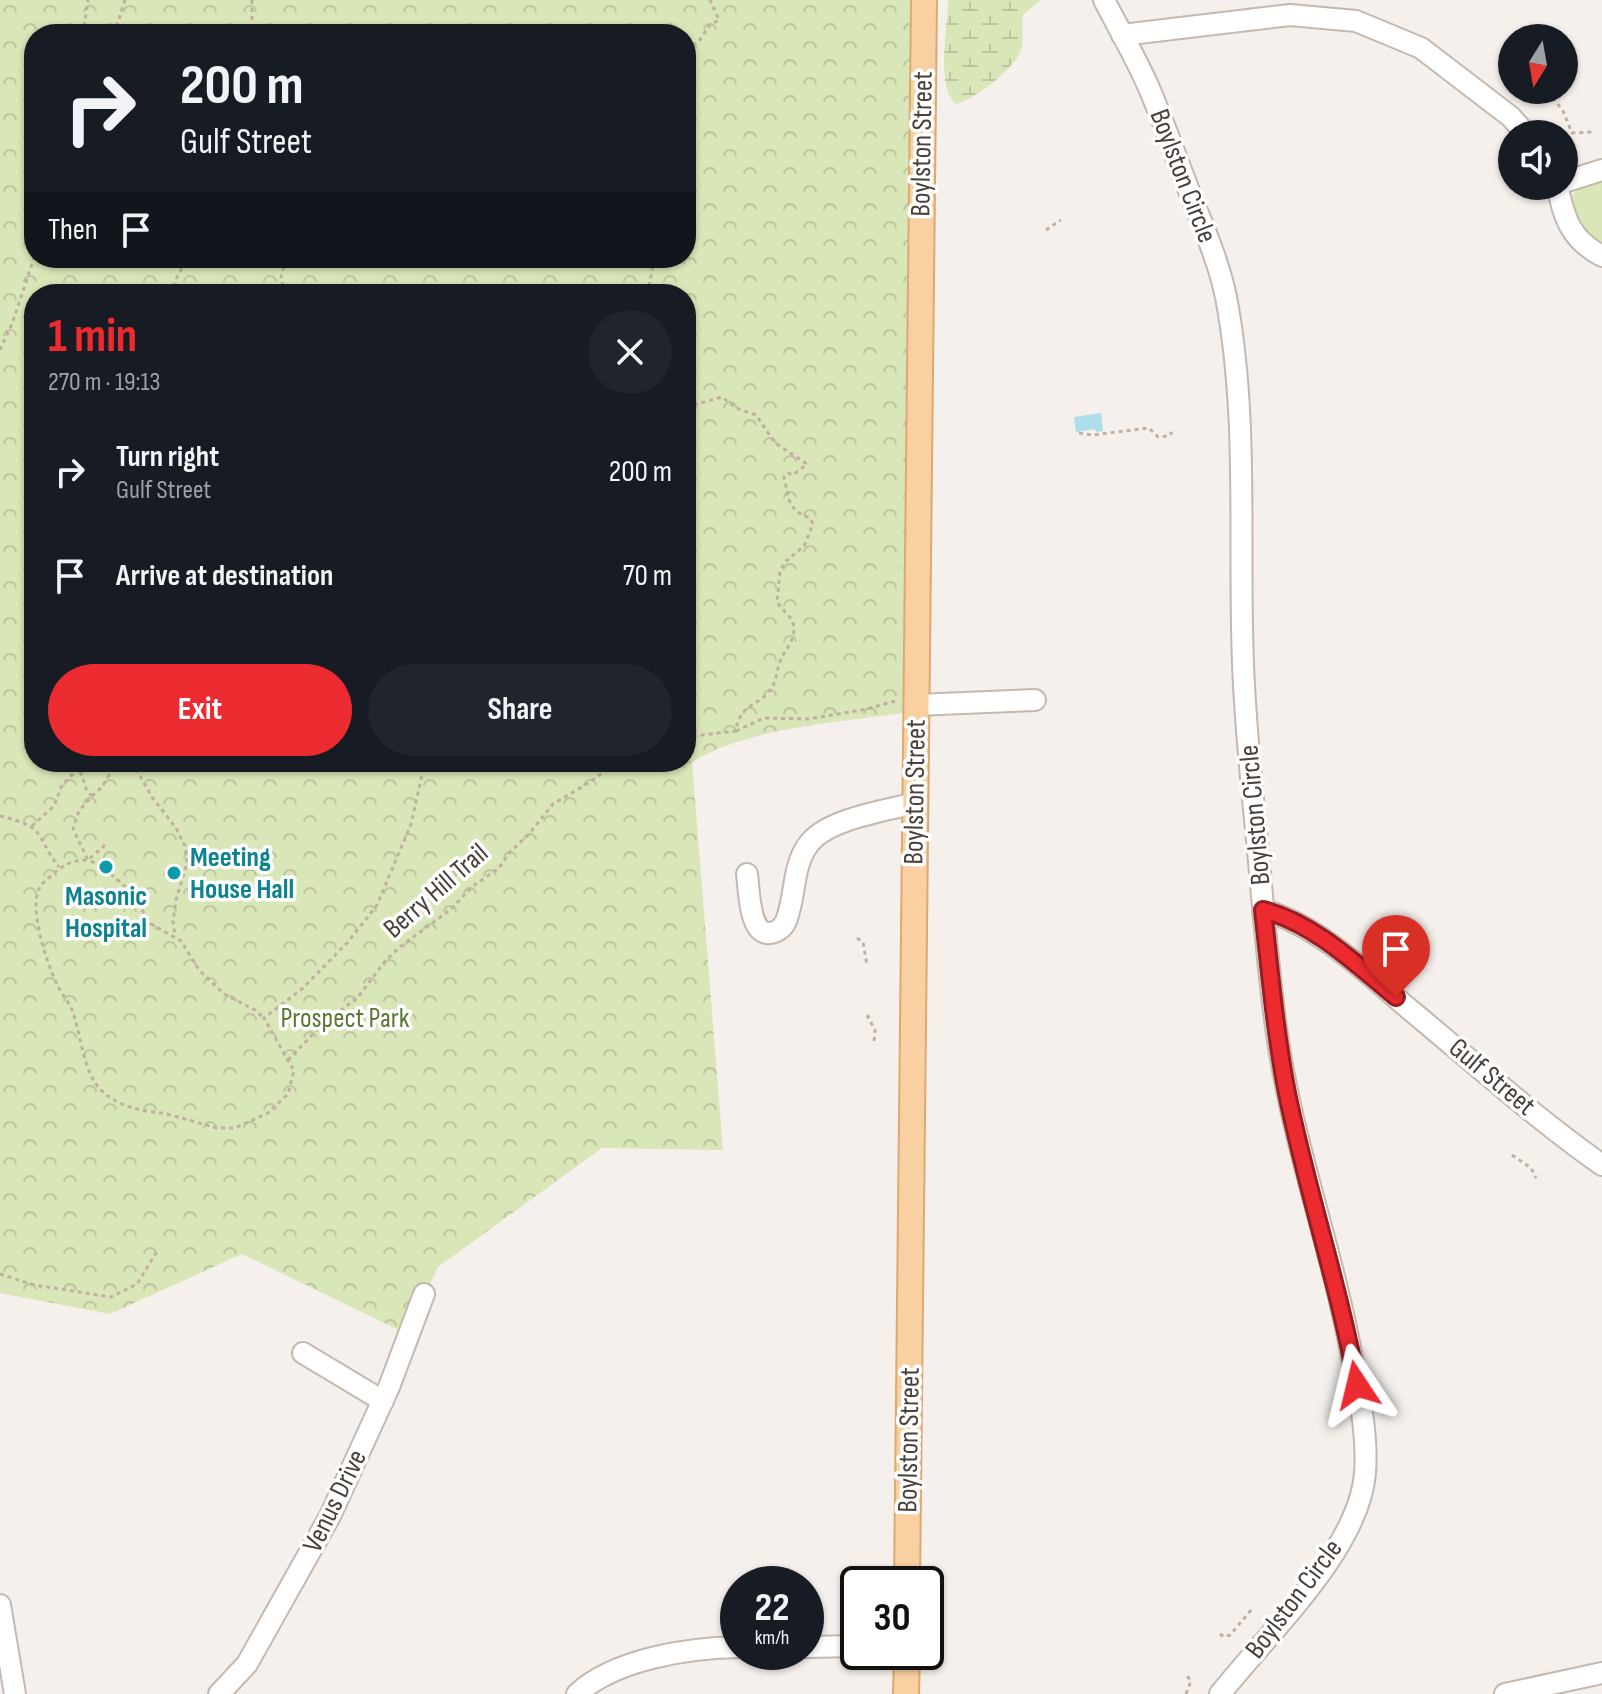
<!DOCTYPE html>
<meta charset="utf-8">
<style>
body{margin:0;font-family:"Sofia Sans Condensed",sans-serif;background:#20242c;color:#f1f3f6;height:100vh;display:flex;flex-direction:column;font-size:30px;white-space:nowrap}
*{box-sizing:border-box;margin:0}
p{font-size:26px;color:#9ea1a6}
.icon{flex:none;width:44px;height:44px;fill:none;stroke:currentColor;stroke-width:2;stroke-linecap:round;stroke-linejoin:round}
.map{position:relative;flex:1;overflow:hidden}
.side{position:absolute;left:24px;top:284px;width:672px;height:488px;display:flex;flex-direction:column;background:#171b24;border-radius:32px;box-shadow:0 2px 6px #0004}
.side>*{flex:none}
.guide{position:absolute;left:24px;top:24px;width:672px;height:244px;border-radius:32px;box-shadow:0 2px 6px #0004;background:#171b24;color:#f1f3f6;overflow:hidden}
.needle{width:52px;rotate:191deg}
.tools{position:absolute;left:1498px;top:24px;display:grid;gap:16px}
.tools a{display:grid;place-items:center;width:80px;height:80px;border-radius:50%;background:#171b24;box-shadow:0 2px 6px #0004;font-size:40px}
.speed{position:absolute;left:720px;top:1566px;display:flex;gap:16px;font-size:40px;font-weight:700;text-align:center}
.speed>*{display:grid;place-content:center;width:104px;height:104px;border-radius:50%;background:#171b24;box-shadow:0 2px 6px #0004;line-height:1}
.speed small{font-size:20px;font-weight:400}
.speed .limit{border:4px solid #111;border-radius:12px;background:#fff;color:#111}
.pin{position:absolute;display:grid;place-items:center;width:68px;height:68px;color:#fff;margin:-82px -34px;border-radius:50% 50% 50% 0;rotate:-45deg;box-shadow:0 0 8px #0007}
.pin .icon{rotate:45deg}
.me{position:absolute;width:88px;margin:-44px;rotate:350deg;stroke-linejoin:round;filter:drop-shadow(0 0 6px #0008)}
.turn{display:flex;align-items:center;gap:28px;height:168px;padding:0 24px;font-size:36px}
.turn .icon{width:104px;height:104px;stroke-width:2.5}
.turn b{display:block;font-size:56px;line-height:68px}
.then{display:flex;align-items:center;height:76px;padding:0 24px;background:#0003;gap:16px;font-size:30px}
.round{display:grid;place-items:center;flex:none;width:84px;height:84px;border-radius:42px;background:#20242c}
.headline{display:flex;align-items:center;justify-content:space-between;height:136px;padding:0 24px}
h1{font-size:48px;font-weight:700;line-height:60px;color:#ec2b31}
.primary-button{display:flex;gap:16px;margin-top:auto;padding:16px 24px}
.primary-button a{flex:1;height:92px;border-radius:48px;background:#ec2b31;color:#fff;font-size:32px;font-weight:700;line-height:92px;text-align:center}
.primary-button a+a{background:#20242c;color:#f1f3f6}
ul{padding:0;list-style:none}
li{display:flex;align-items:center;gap:24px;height:104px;padding:0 24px}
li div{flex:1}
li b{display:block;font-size:30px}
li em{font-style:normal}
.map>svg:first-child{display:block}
.green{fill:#d9e6b7}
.wetland{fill:url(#wetland-marsh)}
.park{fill:url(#park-crowns);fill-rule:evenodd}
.water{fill:#addeec}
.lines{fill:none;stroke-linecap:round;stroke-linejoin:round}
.minor-casing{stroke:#c3b9b1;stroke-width:24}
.major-casing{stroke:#dda971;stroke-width:28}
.path{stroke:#c1b0a1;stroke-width:3;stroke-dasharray:4 4;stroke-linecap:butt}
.minor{stroke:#fff;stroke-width:20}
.major{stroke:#f8d0a1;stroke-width:24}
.route-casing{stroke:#991c20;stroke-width:20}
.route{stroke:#ec2b31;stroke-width:14}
.culture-dot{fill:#0f9aa8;stroke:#fff;stroke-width:3}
.labels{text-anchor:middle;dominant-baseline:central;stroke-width:7;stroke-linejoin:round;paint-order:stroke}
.street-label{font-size:28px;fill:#49403a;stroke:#fff}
.culture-label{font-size:28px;font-weight:bold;fill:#0d838f;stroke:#fff;text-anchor:start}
.park-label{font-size:28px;fill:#587830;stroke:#fff}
</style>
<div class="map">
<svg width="1602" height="1694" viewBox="0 0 1602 1694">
<defs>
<pattern id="wetland-marsh" width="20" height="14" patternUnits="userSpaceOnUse" patternTransform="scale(2)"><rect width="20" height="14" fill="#d9e6b7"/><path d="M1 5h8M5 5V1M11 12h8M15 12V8" fill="none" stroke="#bcc69e"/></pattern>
<pattern id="park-crowns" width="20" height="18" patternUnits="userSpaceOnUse" patternTransform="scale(2)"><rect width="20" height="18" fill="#d9e6b7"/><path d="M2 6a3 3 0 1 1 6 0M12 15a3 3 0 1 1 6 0" fill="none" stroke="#bcc69e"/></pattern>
</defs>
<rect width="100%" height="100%" fill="#f5f0ec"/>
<path class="green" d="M1602,182V248C1589,239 1557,205 1577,190C1584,185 1594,184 1602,182Z"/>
<path class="wetland" d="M948,0H1040L1023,15C1021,26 1024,37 1022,47C1018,67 975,99 956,104C935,86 948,27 948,0Z"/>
<path class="park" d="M0,0H924L916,711C848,722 750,726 692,762L723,1150L602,1148L438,1267L407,1334L242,1254L110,1314L0,1293ZM34,34H686V258H34ZM34,294H686V762H34Z"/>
<path class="water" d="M1101,413L1103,431L1096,432L1095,429L1076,432L1074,417Z"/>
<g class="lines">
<g class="minor-casing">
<g id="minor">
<path d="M1104,0C1119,29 1136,58 1149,88C1164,123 1177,160 1191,196C1204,228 1219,263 1226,297C1249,418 1238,541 1243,663C1245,725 1252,787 1258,850C1263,909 1268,968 1276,1027C1291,1140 1332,1247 1352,1358C1359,1395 1368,1434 1365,1473C1359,1550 1266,1635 1220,1694"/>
<path d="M1122,35L1290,15L1356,21L1421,48L1511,117L1526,134"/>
<path d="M1564,182L1602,170"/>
<path d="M1557,186C1565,219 1570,239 1602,256"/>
<path d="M916,705L1035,700"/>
<path d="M747,874C749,888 749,931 767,933C775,934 783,928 786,921C796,896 792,867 808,845C826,819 885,811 915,803"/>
<path d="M1263,910C1316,924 1367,973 1408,1008C1472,1061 1534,1117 1602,1165"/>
<path d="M303,1353L383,1401"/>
<path d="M0,1605L15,1694"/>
<path d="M806,1647L858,1646"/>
<path d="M219,1694L247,1664L330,1516L389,1387L424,1294"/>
<path d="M577,1694C615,1659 688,1648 738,1647"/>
<path d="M1505,1694L1602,1673"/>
</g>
</g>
<g class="major-casing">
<g id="major">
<path d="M907,1584L924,0"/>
<path d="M906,1694L907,1652"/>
</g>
</g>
<g class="path">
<path d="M252,0V34"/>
<path d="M83,34L88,0"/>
<path d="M114,34L125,0"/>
<path d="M686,50L699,41L710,25L719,20L710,0"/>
<path d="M1553,90L1552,97L1563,111L1572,133L1593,132"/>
<path d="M1046,230L1061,220"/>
<path d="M171,294L177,277L188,258"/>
<path d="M285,294L281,278L286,258"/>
<path d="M647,294L653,266L658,258"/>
<path d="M0,350L12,324L34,258"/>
<path d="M686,407L722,397L736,408L756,415L775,443L807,464L793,475L788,473L784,477C789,499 787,510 810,518L813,524L804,546L785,562L780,571L777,602C781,609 790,615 793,623C798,639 783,651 779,664C776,675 776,685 767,694C753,707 739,707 736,731L686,737"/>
<path d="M1079,433L1092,435L1149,428L1158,437L1169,436L1172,432"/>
<path d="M736,731L764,718L809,719L867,709L895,701"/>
<path d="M132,762L152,797L176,828L185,846L187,863L176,900L173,921L175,936"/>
<path d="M79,768L85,762"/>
<path d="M92,796L102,787L111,772"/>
<path d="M0,816C48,828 33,833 59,867"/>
<path d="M32,826L54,806L62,785L79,768L87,791L92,796L79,811L73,829L88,860L102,866L130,891L151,924L181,941L199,970L224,994L255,1010L264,1018"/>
<path d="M105,845L88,860C72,860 63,865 51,876C46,880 41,884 39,889C29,910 47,964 57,984C61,993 68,1001 72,1010C81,1033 83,1073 101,1090C119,1108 144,1111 168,1114"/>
<path d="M857,938L863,942L867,965"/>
<path d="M867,1015L875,1030L874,1042"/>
<path d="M288,1060L322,1025L358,997L386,960L401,946L450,910L472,887L499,868L510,852L529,834L553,804L590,782L617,762"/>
<path d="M167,1114L217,1128H235L268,1113L288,1094L294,1071L264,1018L303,988L348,942L377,905L411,824L425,762"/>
<path d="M1512,1155L1531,1168L1536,1178"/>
<path d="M0,1274L34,1285L111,1297L137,1284L158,1250"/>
<path d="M1220,1634L1224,1637L1230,1635L1252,1609"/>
<path d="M1186,1694L1191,1681L1187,1676"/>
</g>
<use href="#minor" class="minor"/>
<use href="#major" class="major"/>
</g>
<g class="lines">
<g class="route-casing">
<path id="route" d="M1357,1385C1339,1286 1307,1191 1287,1093C1275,1032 1270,971 1263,910C1314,923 1357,965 1396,997"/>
</g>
<use href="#route" class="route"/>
</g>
<g class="culture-dot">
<circle cx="106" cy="867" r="8"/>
<circle cx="174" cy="873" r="8"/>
</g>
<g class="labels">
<g class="street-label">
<text transform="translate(922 144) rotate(-89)">Boylston Street</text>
<text transform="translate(1183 176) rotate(69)">Boylston Circle</text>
<text transform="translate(915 792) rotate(-89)">Boylston Street</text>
<text transform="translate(1255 815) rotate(-95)">Boylston Circle</text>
<text transform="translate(436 891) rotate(-41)">Berry Hill Trail</text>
<text transform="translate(1492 1077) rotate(40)">Gulf Street</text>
<text transform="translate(909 1440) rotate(-89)">Boylston Street</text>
<text transform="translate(335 1501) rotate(-64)">Venus Drive</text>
<text transform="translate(1294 1599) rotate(-53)">Boylston Circle</text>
</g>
<g class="culture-label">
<text x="190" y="857">Meeting<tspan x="190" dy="32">House Hall</tspan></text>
<text x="106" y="896" text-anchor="middle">Masonic<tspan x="106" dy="32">Hospital</tspan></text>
</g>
<g class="park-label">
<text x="345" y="1018">Prospect Park</text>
</g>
</g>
</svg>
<div class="tools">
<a><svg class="needle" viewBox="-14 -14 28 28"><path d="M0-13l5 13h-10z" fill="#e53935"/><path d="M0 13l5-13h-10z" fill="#9ea1a6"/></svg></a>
<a><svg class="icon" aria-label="sound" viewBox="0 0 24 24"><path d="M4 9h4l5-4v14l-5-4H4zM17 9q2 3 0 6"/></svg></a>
</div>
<div class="speed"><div>22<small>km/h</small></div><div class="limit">30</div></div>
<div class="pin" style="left:1396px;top:997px;background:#d93025"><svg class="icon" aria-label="arrive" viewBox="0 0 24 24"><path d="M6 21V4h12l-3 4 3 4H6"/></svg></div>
<svg class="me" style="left:1357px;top:1385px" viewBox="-20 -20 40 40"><path d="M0-17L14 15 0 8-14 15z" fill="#ec2b31" stroke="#fff" stroke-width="4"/></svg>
<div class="guide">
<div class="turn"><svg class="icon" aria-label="right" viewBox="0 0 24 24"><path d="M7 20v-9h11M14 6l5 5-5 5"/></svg><div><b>200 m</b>Gulf Street</div></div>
<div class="then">Then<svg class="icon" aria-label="arrive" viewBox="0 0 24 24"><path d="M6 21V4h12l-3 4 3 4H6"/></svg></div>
</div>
<section class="side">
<div class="headline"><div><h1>1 min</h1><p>270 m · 19:13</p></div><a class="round"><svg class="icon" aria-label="close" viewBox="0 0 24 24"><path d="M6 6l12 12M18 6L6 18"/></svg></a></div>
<ul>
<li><svg class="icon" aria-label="right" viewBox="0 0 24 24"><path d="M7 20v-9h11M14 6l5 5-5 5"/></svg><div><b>Turn right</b><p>Gulf Street</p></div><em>200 m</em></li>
<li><svg class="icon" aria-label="arrive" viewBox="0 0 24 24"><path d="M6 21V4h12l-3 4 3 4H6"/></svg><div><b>Arrive at destination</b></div><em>70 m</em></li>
</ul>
<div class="primary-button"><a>Exit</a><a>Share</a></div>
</section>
</div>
